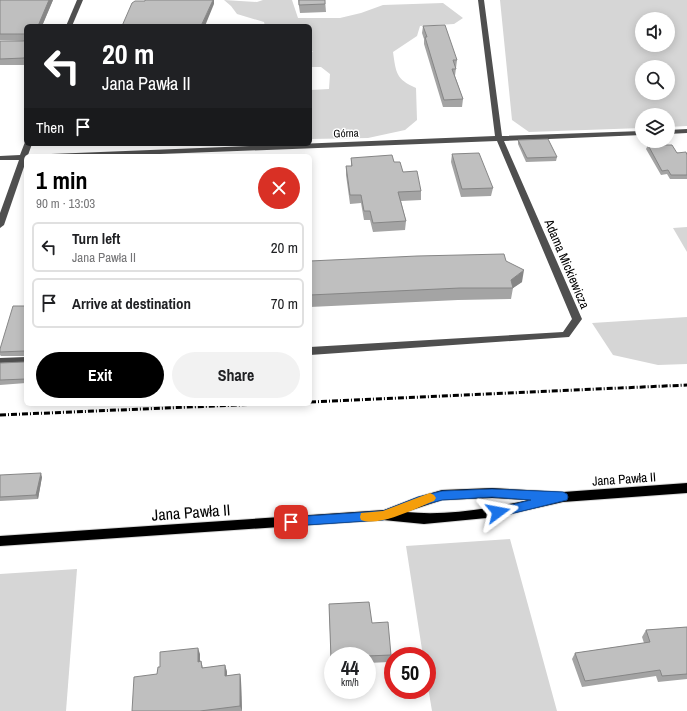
<!DOCTYPE html>
<meta charset="utf-8">
<style>
body{margin:0;font-family:"Archivo Narrow",sans-serif;background:#f2f2f2;color:#202124;height:100vh;display:flex;flex-direction:column;font-size:15px;white-space:nowrap}
*{box-sizing:border-box;margin:0}
p{font-size:13px;color:#757577}
.icon{flex:none;width:22px;height:22px;fill:none;stroke:currentColor;stroke-width:2;stroke-linecap:round;stroke-linejoin:round}
.map{position:relative;flex:1;overflow:hidden}
.side{position:absolute;left:24px;top:154px;width:288px;height:252px;display:flex;flex-direction:column;background:#fff;border-radius:6px;box-shadow:0 2px 10px #0003}
.side>*{flex:none}
.top-card{position:absolute;left:24px;top:24px;width:288px;height:122px;border-radius:6px;box-shadow:0 2px 10px #0003;background:#202124;color:#fff;overflow:hidden}
.buttons{position:absolute;left:635px;top:12px;display:grid;gap:8px}
.buttons a{display:grid;place-items:center;width:40px;height:40px;border-radius:50%;background:#fff;box-shadow:0 2px 10px #0003;font-size:20px}
.speed{position:absolute;left:324px;top:647px;display:flex;gap:8px;font-size:20px;font-weight:700;text-align:center}
.speed>*{display:grid;place-content:center;width:52px;height:52px;border-radius:50%;background:#fff;box-shadow:0 2px 10px #0003;line-height:1}
.speed small{font-size:10px;font-weight:400}
.speed .limit{border:6px solid #d22;background:#fff;color:#111}
.pin{position:absolute;display:grid;place-items:center;width:34px;height:34px;color:#fff;margin:-17px;border-radius:8px;box-shadow:0 2px 6px #0006}
.me{position:absolute;width:44px;margin:-22px;rotate:77deg;stroke-linejoin:round;filter:drop-shadow(0 0 3px #0008)}
.turn{display:flex;align-items:center;gap:14px;height:84px;padding:0 12px;font-size:18px}
.turn .icon{width:52px;height:52px;stroke-width:2.5}
.turn b{display:block;font-size:28px;line-height:34px}
.then{display:flex;align-items:center;height:38px;padding:0 12px;background:#0003;gap:8px;font-size:15px}
.round{display:grid;place-items:center;flex:none;width:42px;height:42px;border-radius:21px;background:#f2f2f2}
.overview{display:flex;align-items:center;justify-content:space-between;height:68px;padding:0 12px}
h1{font-size:24px;font-weight:800;line-height:30px;color:#000}
.button{display:flex;gap:8px;margin-top:auto;padding:8px 12px}
.button a{flex:1;height:46px;border-radius:24px;background:#000;color:#fff;font-size:16px;font-weight:800;line-height:46px;text-align:center}
.button a+a{background:#f2f2f2;color:#202124}
ul{padding:0;list-style:none}
li{display:flex;align-items:center;gap:12px;height:50px;margin:0 8px 6px;padding:0 4px;border:2px solid #e0e0e0;border-radius:6px}
li div{flex:1}
li b{display:block;font-size:15px}
li em{font-style:normal}
.map>svg:first-child{display:block}
.green{fill:#d6d6d6;fill-rule:evenodd}
.lines{fill:none;stroke-linecap:round;stroke-linejoin:round}
.major-casing{stroke:#dbdbdb;stroke-width:2}
.minor{fill:#4f4f4f;fill-rule:evenodd}
.major{fill:#000;fill-rule:evenodd}
.rail{stroke:#000;stroke-width:3;stroke-dasharray:6 2 1 2;stroke-linecap:butt}
.wall{fill:#a4a4a4}
.shaded-wall{fill:#868686}
.building{fill:#bfbfbf;stroke:#868686}
.route{fill:#1a73e8;stroke:#114b97}
.slow{fill:#f59e0b}
.labels{text-anchor:middle;dominant-baseline:central;stroke-width:3;stroke-linejoin:round;paint-order:stroke}
.far-street-label{font-size:11px;fill:#000;stroke:#fff}
.street-label{font-size:13px;fill:#000;stroke:#fff}
.near-street-label{font-size:16px;fill:#000;stroke:#fff}
</style>
<div class="map">
<svg width="687" height="711" viewBox="0 0 687 711">
<rect width="100%" height="100%" fill="#fff"/>
<g class="green">
<path d="M224,0L257,2L263,0H292L298,18H340L361,13L383,5L443,3L463,18L454,24L420,26L417,36L393,52C396,73 396,79 416,88L417,120L405,130L368,138L310,139V90L329,89L330,74L321,67H310V54L313,51H310V26H265L264,22L237,14L231,6Z"/>
<path d="M500,0H687V126L668,127V115H642V128L529,132L512,120ZM642,19H668V45H642ZM642,67H668V93H642Z"/>
<path d="M687,227V252L673,228Z"/>
<path d="M687,317V364L658,365L613,355L592,323Z"/>
<path d="M510,539L557,711H432L427,681V656H423L406,546Z"/>
<path d="M77,569L66,711H0V574Z"/>
</g>
<g class="lines">
<g class="major-casing">
<path id="major" d="M687,483V493L563,502L497,517L424,524L383,520L0,546V536L384,510L418,497L442,490L492,488L563,492ZM492,498L528,500C489,509 446,516 406,512L442,500Z"/>
</g>
<g class="minor">
<path d="M77,0H83L72,26H66Z"/>
<path d="M478,0H484L502,136L642,131V135L504,141L582,319L569,337L310,355V347L563,332L572,319L497,141L109,156H47L51,154L495,136Z"/>
<path d="M687,129V133L668,134V130Z"/>
<path d="M25,142L26,144H32L28,155L29,156H26V161L4,225L0,228V213L19,160H0V156L20,155Z"/>
<path d="M26,357V365L0,366V358Z"/>
</g>
<use href="#major" class="major"/>
<g class="rail">
<path d="M310,402L687,385"/>
<path d="M0,415L261,404"/>
</g>
</g>
<g class="wall">
<path d="M0,0H53L42,26H26V65H0V41L24,40H0Z"/>
<path d="M298,0H325L326,12L300,13Z"/>
<path d="M423,26L457,60L455,76L463,99L462,107H443L424,44V39L422,33Z"/>
<path d="M518,140L557,157L556,161L526,162L518,144Z"/>
<path d="M648,145L687,155V179H670L667,174L661,175L646,149Z"/>
<path d="M452,154L493,188L491,196L461,197L451,162Z"/>
<path d="M351,158L394,162L421,191V200L401,201L406,221L405,230L373,232L370,220H364L361,203L350,204L346,175V166H351Z"/>
<path d="M310,261H506L522,282L513,288L511,299L458,300L310,307Z"/>
<path d="M26,306V383L0,385V363L24,362L26,361V356H1L0,355V349Z"/>
<path d="M0,475L42,477L38,499L0,501Z"/>
<path d="M329,604L372,623L391,655L390,662L367,663V656H333V664L331,665Z"/>
<path d="M687,627V679L658,682L656,676L582,687L572,659L575,653L644,643L642,637L646,630Z"/>
<path d="M200,654V662L201,661L203,668L225,665L227,672V676L240,674L241,681L242,711H132L157,674L160,667Z"/>
</g>
<g class="shaded-wall">
<path d="M49,0H53L42,26H38Z"/>
<path d="M213,0H214V4L205,26H201Z"/>
<path d="M26,53V65L24,58Z"/>
<path d="M524,270L522,282L513,288L511,280Z"/>
<path d="M41,473L42,477L38,499L36,495Z"/>
<path d="M198,648L200,654V668L198,662Z"/>
<path d="M225,665L227,672V682L225,676Z"/>
<path d="M240,674L241,681L242,711L240,706Z"/>
</g>
<g class="building">
<path d="M0,0H49L38,26H26V53L24,58L0,59V41H24L26,35L24,34H0Z"/>
<path d="M145,0H213L201,26H122L132,3L135,1H145Z"/>
<path d="M299,0H325V4L299,5Z"/>
<path d="M445,25L457,60H453L456,69H452L463,99L444,100L425,37H427L423,26Z"/>
<path d="M548,139L557,157L527,158L518,140Z"/>
<path d="M648,145H672L677,153L686,152L687,155V175H671L668,170L662,171Z"/>
<path d="M479,153L493,188L462,189L452,154Z"/>
<path d="M392,155L394,162H400L403,172L417,171L421,191L398,192L406,221L373,223L370,211H364L361,195H350L346,166H352L351,158Z"/>
<path d="M504,254L506,261L524,270L511,280L513,288H460L310,295V261L417,256Z"/>
<path d="M13,306H26V379L0,380V363L24,362L26,361V353L24,351L0,352V349Z"/>
<path d="M41,473L36,495L0,497V475Z"/>
<path d="M369,602L372,623L388,622L391,655L367,656H333V658H331L329,604Z"/>
<path d="M687,627V674L662,676L660,670L585,681L575,653L650,642L646,630Z"/>
<path d="M198,648V662L201,661L202,668L225,665V676L240,674V706L200,711H132L134,677L157,674L158,667H160V652Z"/>
</g>
<path class="route" d="M492,489L563,492L567,494L568,497L567,500L563,501L498,517L494,515L492,512L494,509L531,500L492,497L442,500L420,506L383,520L291,526L287,525L286,522L287,518L291,517L383,511L418,497L442,491Z"/>
<path class="slow" d="M430,493L434,495L436,498L434,501C416,508 380,527 361,520L360,517L361,513L383,511Z"/>
<g class="labels">
<g class="far-street-label">
<text transform="translate(346 133) rotate(-2)">Górna</text>
</g>
<g class="street-label">
<text transform="translate(567 264) rotate(67)">Adama Mickiewicza</text>
<text transform="translate(624 479) rotate(-4)">Jana Pawła II</text>
</g>
<g class="near-street-label">
<text transform="translate(191 512) rotate(-4)">Jana Pawła II</text>
</g>
</g>
</svg>
<div class="buttons">
<a><svg class="icon" aria-label="sound" viewBox="0 0 24 24"><path d="M4 9h4l5-4v14l-5-4H4zM17 9q2 3 0 6"/></svg></a>
<a><svg class="icon" aria-label="search" viewBox="0 0 24 24"><circle cx="10" cy="10" r="6"/><path d="M15 15l6 6"/></svg></a>
<a><svg class="icon" aria-label="layers" viewBox="0 0 24 24"><path d="M12 4l9 5-9 5-9-5zM3 14l9 5 9-5"/></svg></a>
</div>
<div class="speed"><div>44<small>km/h</small></div><div class="limit">50</div></div>
<div class="pin" style="left:291px;top:522px;background:#d93025"><svg class="icon" aria-label="arrive" viewBox="0 0 24 24"><path d="M6 21V4h12l-3 4 3 4H6"/></svg></div>
<svg class="me" style="left:498px;top:512px" viewBox="-20 -20 40 40"><path d="M0-17L14 15 0 8-14 15z" fill="#1a73e8" stroke="#fff" stroke-width="4"/></svg>
<div class="top-card">
<div class="turn"><svg class="icon" aria-label="left" viewBox="0 0 24 24"><path d="M17 20v-9H6M10 6l-5 5 5 5"/></svg><div><b>20 m</b>Jana Pawła II</div></div>
<div class="then">Then<svg class="icon" aria-label="arrive" viewBox="0 0 24 24"><path d="M6 21V4h12l-3 4 3 4H6"/></svg></div>
</div>
<section class="side">
<div class="overview"><div><h1>1 min</h1><p>90 m · 13:03</p></div><a class="round" style="background:#d93025;color:#fff"><svg class="icon" aria-label="close" viewBox="0 0 24 24"><path d="M6 6l12 12M18 6L6 18"/></svg></a></div>
<ul>
<li><svg class="icon" aria-label="left" viewBox="0 0 24 24"><path d="M17 20v-9H6M10 6l-5 5 5 5"/></svg><div><b>Turn left</b><p>Jana Pawła II</p></div><em>20 m</em></li>
<li><svg class="icon" aria-label="arrive" viewBox="0 0 24 24"><path d="M6 21V4h12l-3 4 3 4H6"/></svg><div><b>Arrive at destination</b></div><em>70 m</em></li>
</ul>
<div class="button"><a>Exit</a><a>Share</a></div>
</section>
</div>
